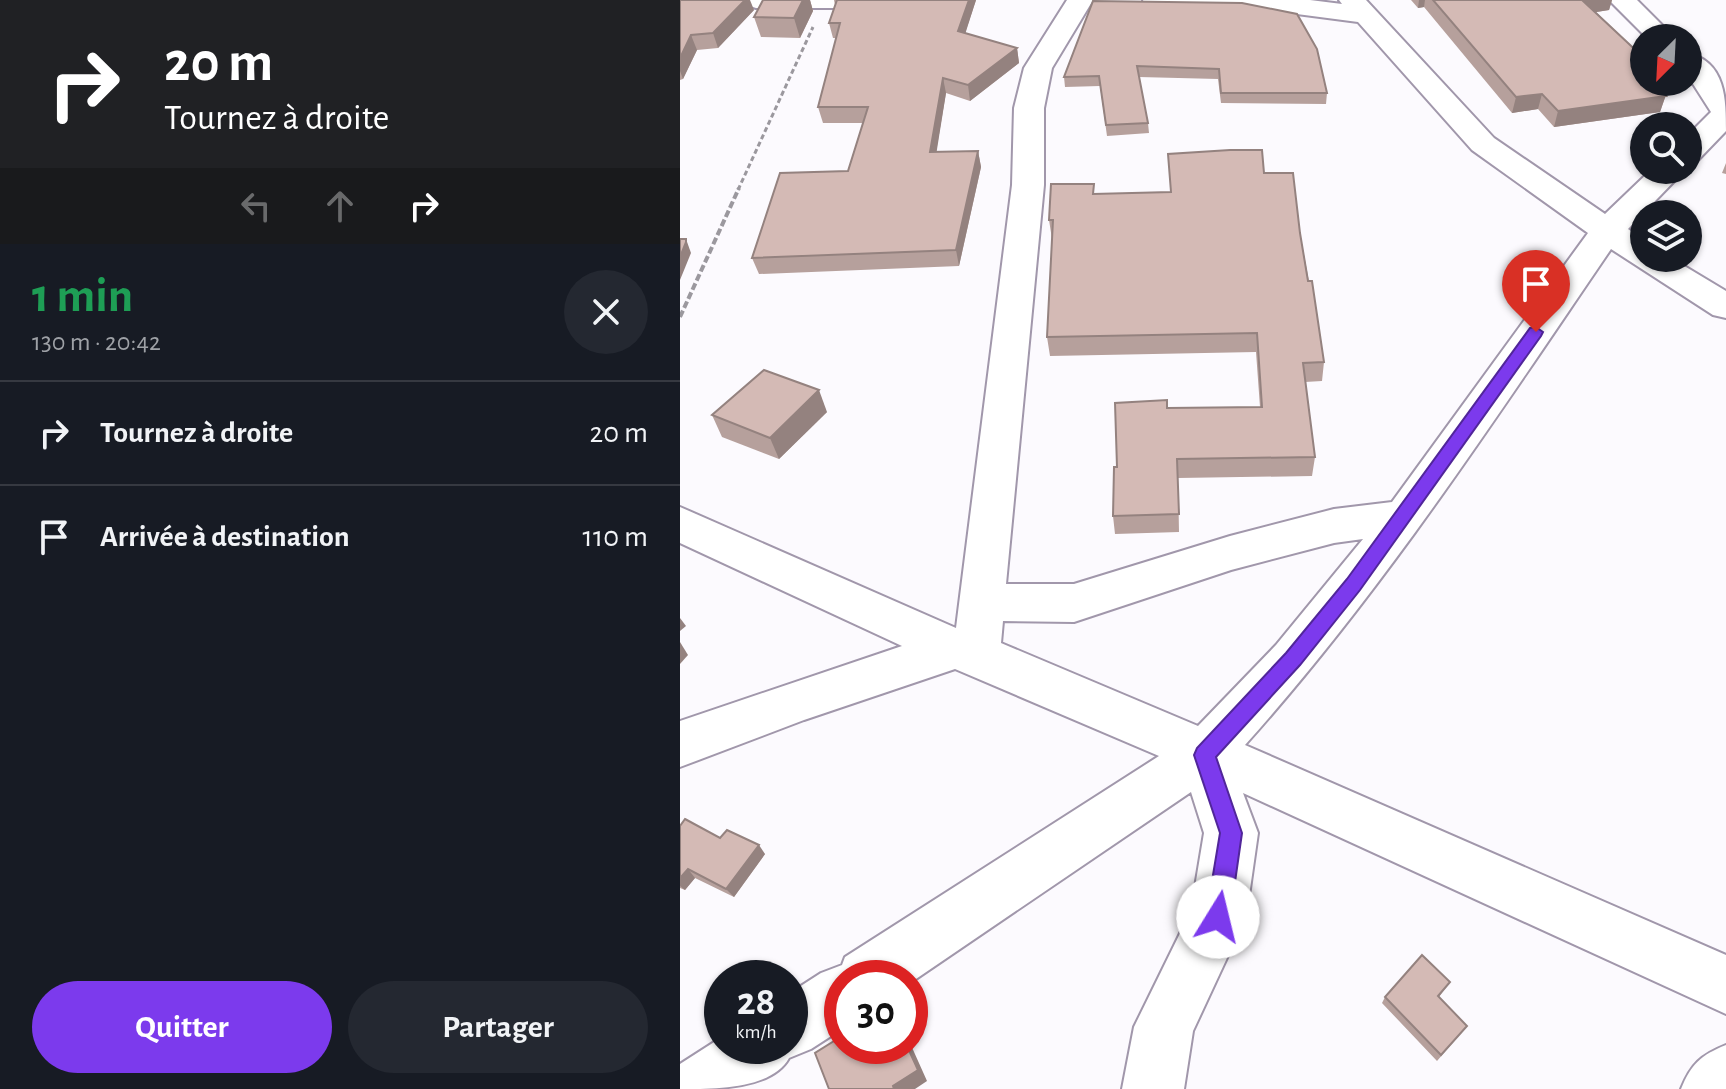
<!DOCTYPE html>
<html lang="fr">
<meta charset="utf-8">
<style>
body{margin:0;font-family:"Alegreya Sans",sans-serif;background:#242831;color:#f1f3f6;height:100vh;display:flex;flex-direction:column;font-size:30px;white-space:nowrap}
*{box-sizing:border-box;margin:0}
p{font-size:26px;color:#9ea1a6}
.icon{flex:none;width:44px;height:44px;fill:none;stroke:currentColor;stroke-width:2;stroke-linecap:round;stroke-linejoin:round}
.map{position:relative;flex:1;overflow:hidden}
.panel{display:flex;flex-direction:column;background:#171b24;width:680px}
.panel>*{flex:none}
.top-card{background:#202124;color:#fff;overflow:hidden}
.needle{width:52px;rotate:204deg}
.fabs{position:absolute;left:950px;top:24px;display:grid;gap:16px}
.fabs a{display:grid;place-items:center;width:72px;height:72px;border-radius:50%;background:#171b24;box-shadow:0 2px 6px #0004;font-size:40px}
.speed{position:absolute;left:24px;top:960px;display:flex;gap:16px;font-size:40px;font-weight:700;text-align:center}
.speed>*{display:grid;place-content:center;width:104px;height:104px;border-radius:50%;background:#171b24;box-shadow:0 2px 6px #0004;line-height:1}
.speed small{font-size:20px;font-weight:400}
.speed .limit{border:12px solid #d22;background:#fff;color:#111}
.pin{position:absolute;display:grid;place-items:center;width:68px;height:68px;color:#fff;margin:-82px -34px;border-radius:50% 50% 50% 0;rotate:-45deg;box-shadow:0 0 8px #0007}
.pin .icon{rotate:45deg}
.me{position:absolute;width:88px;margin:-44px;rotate:9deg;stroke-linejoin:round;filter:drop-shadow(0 0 6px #0008)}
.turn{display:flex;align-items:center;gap:28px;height:168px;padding:0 32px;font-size:36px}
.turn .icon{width:104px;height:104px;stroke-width:2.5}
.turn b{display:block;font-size:56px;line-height:68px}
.lanes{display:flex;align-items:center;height:76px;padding:0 32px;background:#0003;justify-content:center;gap:40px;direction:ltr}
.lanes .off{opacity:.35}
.round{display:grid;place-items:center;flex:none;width:84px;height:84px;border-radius:42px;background:#242831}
.overview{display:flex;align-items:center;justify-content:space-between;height:136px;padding:0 32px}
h1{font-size:48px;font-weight:600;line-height:60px;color:#1e9e55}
.primary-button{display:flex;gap:16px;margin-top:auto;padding:16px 32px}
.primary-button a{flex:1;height:92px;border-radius:48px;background:#7c3aed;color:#fff;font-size:32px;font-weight:600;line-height:92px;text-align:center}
.primary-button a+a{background:#242831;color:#f1f3f6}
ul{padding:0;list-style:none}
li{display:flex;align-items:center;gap:24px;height:104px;padding:0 32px;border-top:2px solid #363941}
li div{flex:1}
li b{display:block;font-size:30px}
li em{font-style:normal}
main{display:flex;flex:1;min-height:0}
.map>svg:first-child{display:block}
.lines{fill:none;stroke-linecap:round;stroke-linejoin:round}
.minor-casing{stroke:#a197ab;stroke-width:4}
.path-far1{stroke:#9b989e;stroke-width:3;stroke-dasharray:5 3;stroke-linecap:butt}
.path{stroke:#9b989e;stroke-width:4;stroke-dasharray:7 3;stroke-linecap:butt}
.minor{fill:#fff;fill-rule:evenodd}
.wall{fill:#b6a09c}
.shaded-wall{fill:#94827f}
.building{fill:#d4bab5;stroke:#94827f;stroke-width:2}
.route{fill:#7c3aed;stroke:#51269a;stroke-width:2}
</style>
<main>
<section class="panel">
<div class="top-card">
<div class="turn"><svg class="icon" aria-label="right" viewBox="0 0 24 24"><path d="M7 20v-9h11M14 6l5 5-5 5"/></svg><div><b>20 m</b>Tournez à droite</div></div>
<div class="lanes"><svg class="icon off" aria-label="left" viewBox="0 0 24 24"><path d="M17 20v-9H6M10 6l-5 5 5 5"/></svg><svg class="icon off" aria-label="ahead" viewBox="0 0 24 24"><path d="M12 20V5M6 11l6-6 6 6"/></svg><svg class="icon" aria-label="right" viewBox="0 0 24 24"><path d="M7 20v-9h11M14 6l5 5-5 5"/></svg></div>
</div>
<div class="overview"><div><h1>1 min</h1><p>130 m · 20:42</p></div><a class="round"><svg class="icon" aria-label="close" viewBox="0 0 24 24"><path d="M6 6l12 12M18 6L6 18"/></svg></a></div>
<ul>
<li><svg class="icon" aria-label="right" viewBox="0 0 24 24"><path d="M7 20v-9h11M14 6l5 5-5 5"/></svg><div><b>Tournez à droite</b></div><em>20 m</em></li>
<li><svg class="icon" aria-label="arrive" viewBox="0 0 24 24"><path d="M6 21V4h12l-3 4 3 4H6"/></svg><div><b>Arrivée à destination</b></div><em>110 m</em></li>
</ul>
<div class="primary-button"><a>Quitter</a><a>Partager</a></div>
</section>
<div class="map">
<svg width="1046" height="1089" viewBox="0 0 1046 1089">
<rect width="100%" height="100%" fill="#fcfafe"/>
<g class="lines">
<g class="minor-casing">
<g id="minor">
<path d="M63,0H281L277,5L268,8H76L67,5Z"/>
<path d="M387,0H413L372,68L364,108V185L326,584H394L550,536L654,509L712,502L908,233L792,150L678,22L587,10H474L465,7L463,0H630L662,4L659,0H686L814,138L925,214L971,170H1005L948,229L964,240V258H991L1046,291V318L1033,315L931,249C815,419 703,591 565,745L1046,955V1014L563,793L578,833L566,917L513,1031L504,1089H442L454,1027L511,911L524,833L511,792L230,983V978H162V1029L131,1049L109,1058C92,1089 36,1089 0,1089V1064L42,1037V1046H110V993L141,973L162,965L165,957L479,756L275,669L124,720L0,767V721L222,646L0,543V507L276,628L332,185L334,108L344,68ZM683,539L596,645L518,726L321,643L323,621L394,622L551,570L654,543Z"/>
<path d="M929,0H957L995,38H967Z"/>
<path d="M1008,53C1046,62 1046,100 1046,131L1019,159L1008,161V135L1031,112L1008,76Z"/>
<path d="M1046,1045V1089H1001C1011,1064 1021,1055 1046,1045Z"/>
</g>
</g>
<path class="path-far1" d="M58,190L133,27"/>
<path class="path" d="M0,317L59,188"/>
<use href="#minor" class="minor"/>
</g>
<g class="wall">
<path d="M0,0L74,10L38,48L17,50L3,79L0,80Z"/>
<path d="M83,0H130L133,11L120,38L81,37L74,17Z"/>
<path d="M154,0H296L285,33L337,48L339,63L290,101L266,93L256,152L298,151L301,167L279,266L79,274L72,258L168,171L183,123H143L138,107L156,38H153L149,23L155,5Z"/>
<path d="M731,0H932L929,10L916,12L990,83L980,112L874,127L858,109L832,113L744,7L738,8Z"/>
<path d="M413,1L647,93L646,104L541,103L538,79L459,77L468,123L469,133L427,136L420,86L385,87L384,77Z"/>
<path d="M1046,163V174L1042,173Z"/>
<path d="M584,173L620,233L644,362L642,381L625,382L635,457L632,476L498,478L499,532L435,534L433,516L437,467L487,408L580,407L576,352L370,356L367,337L372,239L369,220L414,194L490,192Z"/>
<path d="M147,412L99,459L42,437L32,415Z"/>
<path d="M0,826L40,838L85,854L54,897L15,878L5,890L0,888Z"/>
<path d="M770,982L759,997L782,1032L757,1061L702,1003L705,997Z"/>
</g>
<g class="shaded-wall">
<path d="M65,0H70L74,10L38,48L33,33Z"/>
<path d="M123,0H130L133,11L120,38L114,18Z"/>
<path d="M289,0H296L281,47L278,31Z"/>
<path d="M739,0H745L744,7L738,8Z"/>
<path d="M902,0H932L929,10L898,15Z"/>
<path d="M11,35L17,50L3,79L0,71V58Z"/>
<path d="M337,48L339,63L290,101L288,85Z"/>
<path d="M263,78L266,93L254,168L250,152Z"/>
<path d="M990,83L980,112L874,127L878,111L974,85Z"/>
<path d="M862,94L858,109L832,113L836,97Z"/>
<path d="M298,151L301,167L279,266L276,250Z"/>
<path d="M6,239L11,253L0,280V257Z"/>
<path d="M139,390L147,412L99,459L90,438Z"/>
<path d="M0,618L6,626L0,631Z"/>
<path d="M0,642L8,655L0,664Z"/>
<path d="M79,845L85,854L54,897L46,889Z"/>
<path d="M8,869L15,878L5,890L0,886V878Z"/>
<path d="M230,1043L247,1081L235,1089H214L213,1086L227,1046H230Z"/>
</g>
<g class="building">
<path d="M0,0H65L33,33L11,35L0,58Z"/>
<path d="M83,0H123L114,18L74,17Z"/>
<path d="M157,0H289L278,31L337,48L288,85L263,78L250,152L298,151L276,250L72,258L100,173L168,171L188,107H138L160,23H149Z"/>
<path d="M753,0H902L964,58V82L990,83L974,85L986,96L878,111L862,94L836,97Z"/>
<path d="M413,1L562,3L617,14L637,49L647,93H541L539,69L457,66L468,123L426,125L419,76L384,77Z"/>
<path d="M550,150H582L584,173H613L620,233L628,281H632L644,362L623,363L635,457L497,459L499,514L433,516L434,467H437L435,403L487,400V408L582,407L577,333L367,337L373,220H369L371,184H414L413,194L491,192L488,154Z"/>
<path d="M0,239H6V242L0,257Z"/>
<path d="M84,370L139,390L90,438L32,415Z"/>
<path d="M5,819L40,838L47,830L79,845L46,889L8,869L0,878V826Z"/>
<path d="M742,955L770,982L758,996L787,1026L761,1055L705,997Z"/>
<path d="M162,1036V1046H227L238,1070L213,1086L214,1089H149L135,1053Z"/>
</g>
<path class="route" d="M856,327L863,332L861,336L680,590L620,665L536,757L562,833L550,917L546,925L538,928L530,925L526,917L540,833L514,755L517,748L606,653L667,579L850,328Z"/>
</svg>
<div class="fabs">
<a><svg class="needle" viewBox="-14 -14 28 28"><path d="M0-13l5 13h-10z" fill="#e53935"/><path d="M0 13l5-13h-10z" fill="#9ea1a6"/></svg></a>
<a><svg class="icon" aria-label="search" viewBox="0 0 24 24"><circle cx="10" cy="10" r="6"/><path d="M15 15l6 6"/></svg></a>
<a><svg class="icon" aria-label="layers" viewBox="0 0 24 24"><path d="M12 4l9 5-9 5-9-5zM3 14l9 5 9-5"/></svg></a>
</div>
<div class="speed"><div>28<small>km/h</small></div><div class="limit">30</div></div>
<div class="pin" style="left:856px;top:332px;background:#d93025"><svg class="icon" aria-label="arrive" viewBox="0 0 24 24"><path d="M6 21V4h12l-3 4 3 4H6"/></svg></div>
<svg class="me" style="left:538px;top:917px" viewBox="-20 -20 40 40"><circle r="19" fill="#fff"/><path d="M0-13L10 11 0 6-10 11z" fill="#7c3aed"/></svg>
</div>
</main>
